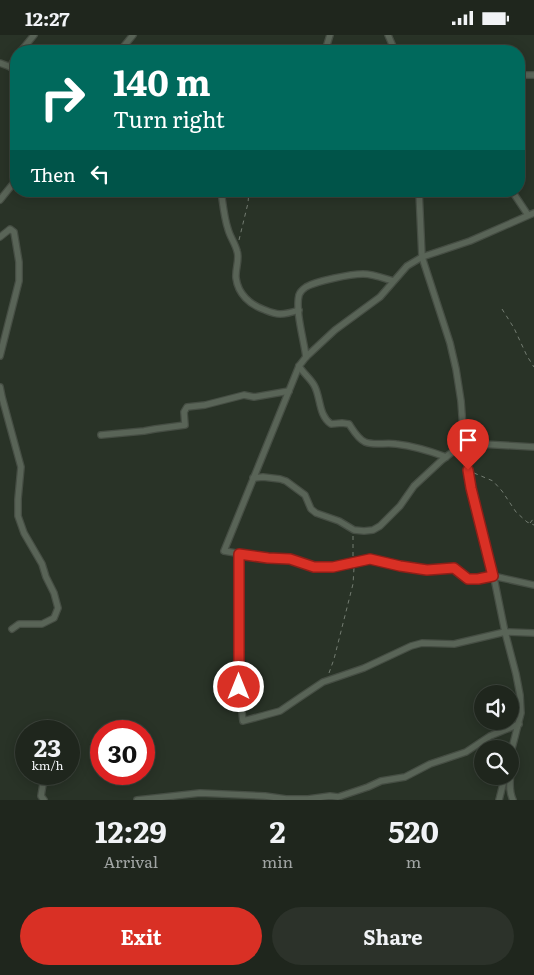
<!DOCTYPE html>
<style>
body{margin:0;font-family:Literata,serif;background:#2c322a;color:#f1f3f6;height:100vh;display:flex;flex-direction:column;font-size:19px;white-space:nowrap}
*{box-sizing:border-box;margin:0}
p{font-size:16px;color:#a1a5a4}
.icon{flex:none;width:28px;height:28px;fill:none;stroke:currentColor;stroke-width:2;stroke-linecap:round;stroke-linejoin:round}
.map{position:relative;height:765px;overflow:hidden}
.side{display:flex;flex-direction:column;background:#1f261d;flex:1}
.side>*{flex:none}
.banner{position:absolute;left:10px;top:10px;width:515px;height:152px;border-radius:20px;box-shadow:0 2px 12px #0003,0 0 0 1px #3c433b;background:#00695c;color:#fff;overflow:hidden}
.tools{position:absolute;left:474px;top:650px;display:grid;gap:10px}
.tools a{display:grid;place-items:center;width:45px;height:45px;border-radius:50%;background:#1f261d;box-shadow:0 2px 12px #0003,0 0 0 1px #3c433b;font-size:25px}
.speed{position:absolute;left:15px;top:685px;display:flex;gap:10px;font-size:25px;font-weight:700;text-align:center}
.speed>*{display:grid;place-content:center;width:65px;height:65px;border-radius:50%;background:#1f261d;box-shadow:0 2px 12px #0003,0 0 0 1px #3c433b;line-height:1}
.speed small{font-size:12px;font-weight:400}
.speed .limit{border:8px solid #d22;background:#fff;color:#111}
.pin{position:absolute;display:grid;place-items:center;width:42px;height:42px;color:#fff;margin:-51px -21px;border-radius:50% 50% 50% 0;rotate:-45deg;box-shadow:0 0 5px #0007}
.pin .icon{rotate:45deg}
.me{position:absolute;width:55px;margin:-28px;rotate:0deg;stroke-linejoin:round;filter:drop-shadow(0 0 4px #0008)}
.turn{display:flex;align-items:center;gap:18px;height:105px;padding:0 20px;font-size:22px}
.turn .icon{width:65px;height:65px;stroke-width:2.5}
.turn b{display:block;font-size:35px;line-height:42px}
.then{display:flex;align-items:center;height:48px;padding:0 20px;background:#0003;gap:10px;font-size:19px}
.eta{display:flex;justify-content:space-evenly;align-items:center;height:85px;text-align:center}
.eta b{font-size:30px;font-weight:700;line-height:35px}
.button{display:flex;gap:10px;margin-top:auto;padding:10px 20px}
.button a{flex:1;height:58px;border-radius:30px;background:#d93025;color:#fff;font-size:20px;font-weight:700;line-height:58px;text-align:center}
.button a+a{background:#2c322a;color:#f1f3f6}
.status{display:flex;justify-content:space-between;align-items:center;height:35px;padding:0 25px;background:#1f261d;direction:ltr}
.status svg{height:14px;fill:currentColor}
.map>svg:first-child{display:block}
.lines{fill:none;stroke-linecap:round;stroke-linejoin:round}
.street-casing{stroke:#464e44;stroke-width:8}
.path{stroke:#737c71;stroke-width:1;stroke-dasharray:4 4;stroke-linecap:butt}
.street{stroke:#596457;stroke-width:5.5}
.route-casing{stroke:#8d1f18;stroke-width:12}
.route{stroke:#d93025;stroke-width:9}
</style>
<div class="status"><b>12:27</b><svg viewBox="0 0 49 12"><path d="M0 12V9h3v3zM5 12V6h3v6zM10 12V3h3v9zM15 12V0h3v12zM26 1h20v11H26zM47 4h2v5h-2z"/></svg></div>
<div class="map">
<svg width="534" height="765" viewBox="0 0 534 765">
<rect width="100%" height="100%" fill="#293327"/>
<g class="lines">
<g class="street-casing">
<g id="street">
<path d="M388,0L395,16"/>
<path d="M21,16L34,0"/>
<path d="M120,16L133,0"/>
<path d="M325,16L330,0"/>
<path d="M0,28L16,34"/>
<path d="M10,32L16,22"/>
<path d="M519,40H534"/>
<path d="M221,156C223,169 224,182 228,194C230,202 235,208 237,216C240,224 235,234 236,243C238,259 250,270 265,275C270,277 275,279 280,279C287,279 293,277 299,275"/>
<path d="M419,156L422,222L450,308L456,334L461,366L464,408L471,453L494,543L505,597L516,639L520,660L521,678L510,721"/>
<path d="M512,156L528,180"/>
<path d="M0,165L16,145"/>
<path d="M534,178L470,206L422,222L407,231L380,262L335,295L306,322L299,331L224,516L259,522L290,524L313,532H333L370,523L400,531L427,535L454,533L469,543L478,544L493,541L534,550"/>
<path d="M0,202L10,194L14,197L19,227V246L0,321"/>
<path d="M306,322C304,305 295,276 299,260C300,257 303,254 306,252C316,246 351,239 363,239C373,239 383,243 393,246"/>
<path d="M299,331C303,338 310,343 314,350C321,362 318,380 331,389L342,388L349,389C353,395 358,404 365,407C375,411 386,407 396,409C413,411 430,416 446,422"/>
<path d="M0,352L2,362L21,432L18,464V481L24,498L42,529L46,542L54,558L58,573L54,583L42,589H19L12,594"/>
<path d="M101,400L144,396L155,394L185,390L184,377L187,372L205,370L244,360L254,362L289,356"/>
<path d="M253,443L263,442L280,444L286,446L305,460L311,474L316,478L339,486L354,495L364,496L373,495L380,491L400,471L414,451L442,425L464,408L534,412"/>
<path d="M239,519V653L243,686L280,676L302,661L323,647L364,633L411,611L422,608L454,609L505,597L534,598"/>
<path d="M42,696V690"/>
<path d="M510,731C512,744 507,752 513,765"/>
<path d="M44,765L41,761L44,743L45,739"/>
<path d="M137,765L200,758L265,761L286,764H308L330,761L338,762L368,752L381,746L405,742L430,729L466,717L490,701L519,689"/>
<path d="M499,765L505,741"/>
</g>
</g>
<g class="path">
<path d="M401,16C411,5 420,11 432,16"/>
<path d="M330,161L371,156"/>
<path d="M239,205L248,168L249,156"/>
<path d="M502,274L514,293L527,321L534,332"/>
<path d="M474,438L493,446L502,456L516,477L527,487L534,490"/>
<path d="M530,488L534,483"/>
<path d="M353,521V500"/>
<path d="M329,638L334,624L353,549L354,533"/>
</g>
<use href="#street" class="street"/>
</g>
<g class="lines">
<g class="route-casing">
<path id="route" d="M239,652V519L268,523L290,524L314,532H333L370,524L400,531L427,535L454,533L468,544H478L493,541L471,453L468,435"/>
</g>
<use href="#route" class="route"/>
</g>
</svg>
<div class="tools">
<a><svg class="icon" aria-label="sound" viewBox="0 0 24 24"><path d="M4 9h4l5-4v14l-5-4H4zM17 9q2 3 0 6"/></svg></a>
<a><svg class="icon" aria-label="search" viewBox="0 0 24 24"><circle cx="10" cy="10" r="6"/><path d="M15 15l6 6"/></svg></a>
</div>
<div class="speed"><div>23<small>km/h</small></div><div class="limit">30</div></div>
<div class="pin" style="left:468px;top:435px;background:#d93025"><svg class="icon" aria-label="arrive" viewBox="0 0 24 24"><path d="M6 21V4h12l-3 4 3 4H6"/></svg></div>
<svg class="me" style="left:239px;top:652px" viewBox="-20 -20 40 40"><circle r="17" fill="#d93025" stroke="#fff" stroke-width="3"/><path d="M0-11L8 9 0 5-8 9z" fill="#fff"/></svg>
<div class="banner">
<div class="turn"><svg class="icon" aria-label="right" viewBox="0 0 24 24"><path d="M7 20v-9h11M14 6l5 5-5 5"/></svg><div><b>140 m</b>Turn right</div></div>
<div class="then">Then<svg class="icon" aria-label="left" viewBox="0 0 24 24"><path d="M17 20v-9H6M10 6l-5 5 5 5"/></svg></div>
</div>
</div>
<section class="side">
<div class="eta">
<div><b>12:29</b><p>Arrival</p></div>
<div><b>2</b><p>min</p></div>
<div><b>520</b><p>m</p></div>
</div>
<div class="button"><a>Exit</a><a>Share</a></div>
</section>
